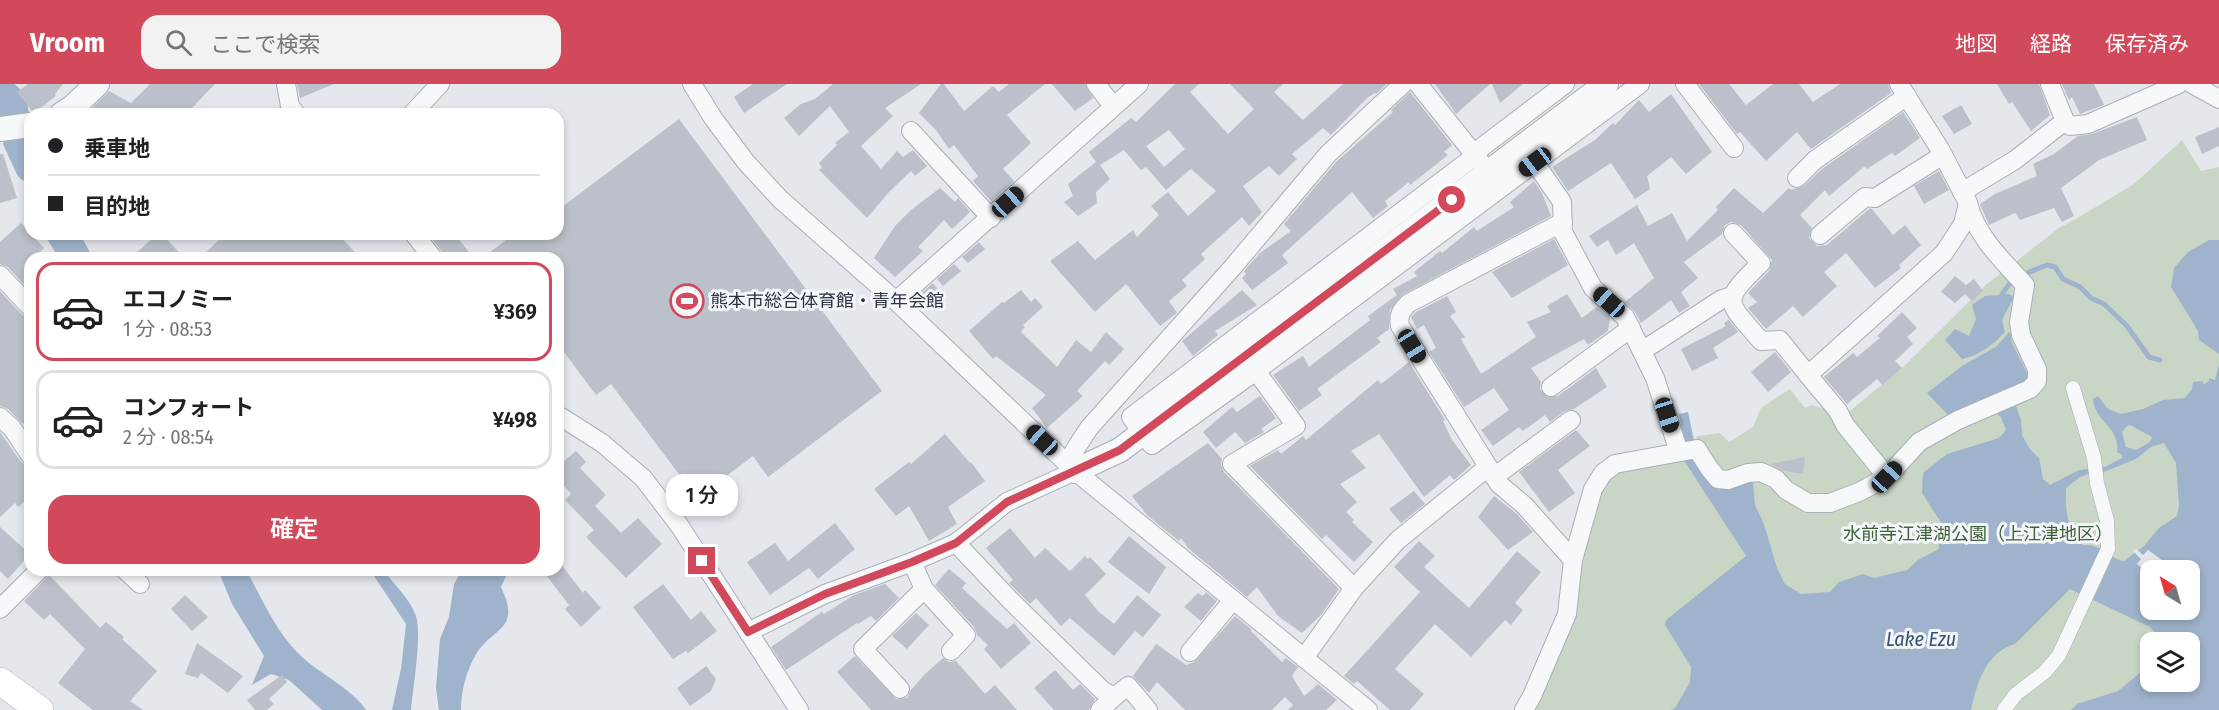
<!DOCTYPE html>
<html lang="ja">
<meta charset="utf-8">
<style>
body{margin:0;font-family:"Fira Sans Condensed","Noto Sans JP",sans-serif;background:#f2f2f2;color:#202124;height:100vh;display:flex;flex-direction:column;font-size:22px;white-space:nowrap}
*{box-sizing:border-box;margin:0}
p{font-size:20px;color:#757577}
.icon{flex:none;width:33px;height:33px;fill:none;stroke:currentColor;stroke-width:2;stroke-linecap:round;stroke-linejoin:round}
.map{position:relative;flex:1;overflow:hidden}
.panel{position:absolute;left:24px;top:168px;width:540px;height:324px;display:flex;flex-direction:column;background:#fff;border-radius:18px;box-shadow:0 3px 9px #0003}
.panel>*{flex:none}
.top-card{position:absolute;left:24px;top:24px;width:540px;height:132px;border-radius:18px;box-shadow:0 3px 9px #0003;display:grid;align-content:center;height:132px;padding:0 24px;background:#fff}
.needle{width:39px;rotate:323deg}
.fabs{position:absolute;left:2140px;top:476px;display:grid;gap:12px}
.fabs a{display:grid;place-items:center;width:60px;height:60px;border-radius:12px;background:#fff;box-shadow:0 3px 9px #0003;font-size:30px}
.end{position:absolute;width:27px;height:27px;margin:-14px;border:8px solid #d1495b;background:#fff;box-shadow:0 0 0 3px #fff}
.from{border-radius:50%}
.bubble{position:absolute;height:42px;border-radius:18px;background:#fff;box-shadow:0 3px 9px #0003;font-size:20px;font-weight:600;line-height:42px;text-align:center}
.car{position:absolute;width:18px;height:36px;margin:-18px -9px;border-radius:8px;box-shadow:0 0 4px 2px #0007;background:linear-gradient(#222 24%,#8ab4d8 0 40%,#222 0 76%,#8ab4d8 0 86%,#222 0)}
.top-card b{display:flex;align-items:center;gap:21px;height:57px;font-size:22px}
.top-card b+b{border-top:2px solid #e0e0e0}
.top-card i{width:15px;height:15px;background:#202124}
ul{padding:10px 0 0;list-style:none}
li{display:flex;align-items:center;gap:18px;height:99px;margin:0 12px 9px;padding:0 12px;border:3px solid #e0e0e0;border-radius:18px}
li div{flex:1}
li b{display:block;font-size:22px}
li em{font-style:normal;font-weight:600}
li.active{border-color:#d1495b}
li>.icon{width:54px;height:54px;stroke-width:1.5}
.button{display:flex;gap:12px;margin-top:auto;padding:12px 24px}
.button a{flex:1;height:69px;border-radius:18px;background:#d1495b;color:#fff;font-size:24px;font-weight:600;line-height:69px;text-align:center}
header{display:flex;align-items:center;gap:36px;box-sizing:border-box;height:84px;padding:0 30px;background:#d1495b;color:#fff}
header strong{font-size:28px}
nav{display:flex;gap:33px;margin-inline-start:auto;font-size:21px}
.search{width:420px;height:54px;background:#f2f2f2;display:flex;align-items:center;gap:15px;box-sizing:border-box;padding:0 21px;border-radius:18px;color:#757577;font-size:22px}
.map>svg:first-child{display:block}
.green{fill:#c9d6c5;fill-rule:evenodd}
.water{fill:#9fb4cc;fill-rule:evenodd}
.pier{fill:#e4e7ec}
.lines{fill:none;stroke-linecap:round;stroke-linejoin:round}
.stream{stroke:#9fb4cc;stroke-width:5}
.river{stroke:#9fb4cc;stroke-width:30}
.building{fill:#bbc0ca;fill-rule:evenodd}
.pedestrian-casing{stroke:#a9aeb7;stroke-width:15}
.minor-casing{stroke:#a9aeb7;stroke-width:20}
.tertiary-casing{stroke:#a9aeb7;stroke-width:26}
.secondary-casing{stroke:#a9aeb7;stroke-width:28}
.pedestrian{stroke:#f7f8fa;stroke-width:14}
.minor{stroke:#f7f8fa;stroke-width:18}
.tertiary{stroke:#f7f8fa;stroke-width:24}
.secondary{stroke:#fff;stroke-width:27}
.route{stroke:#d1495b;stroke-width:8}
.labels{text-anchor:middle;stroke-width:6;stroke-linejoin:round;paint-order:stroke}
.poi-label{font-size:18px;fill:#2b3445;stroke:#f4f6f9;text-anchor:start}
.park-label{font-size:18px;fill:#3f6138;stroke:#f4f6f9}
.water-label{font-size:20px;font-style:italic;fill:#34527a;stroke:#f4f6f9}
</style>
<header>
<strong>Vroom</strong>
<div class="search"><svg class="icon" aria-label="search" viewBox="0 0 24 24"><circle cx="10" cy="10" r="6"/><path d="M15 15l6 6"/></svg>ここで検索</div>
<nav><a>地図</a><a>経路</a><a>保存済み</a></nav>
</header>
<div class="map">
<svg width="2219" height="626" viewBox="0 0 2219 626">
<rect width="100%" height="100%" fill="#e4e7ec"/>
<path class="green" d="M2182,56L2201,87L2219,83V626H1528L1584,449L1608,389L1680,370L1698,352L1720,349L1729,358L1753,343L1761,324L1790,305L1805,324L1812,321L1844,332L1903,283L1987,200L2059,144L2081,132L2134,100ZM2151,486H2190V525H2151ZM2151,558H2190V597H2151Z"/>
<g class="water">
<polygon points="44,150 80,150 93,174 59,174"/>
<polygon points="2209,156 2219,156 2219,270 2199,256 2198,247 2171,203 2174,184 2188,168"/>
<path d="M2009,210L2014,213L2002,236L2005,248C1993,261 1979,271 1962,275L1945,256L1955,245L1969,252L1976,235L1972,221L1985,212Z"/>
<path d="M2010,247L2012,259L2030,295L2011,308L2021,336L2022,351L2029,364L2039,374L2043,395L2050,401L2079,386L2105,383L2122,374V371L2117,368C2121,344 2094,337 2093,315L2098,312L2108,325L2121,330L2143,325L2163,316L2185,314L2192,305L2193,298L2202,297L2204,300L2209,297V294L2215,296L2219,280V626H2071L2077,620L2118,607L2151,580V597H2190V558H2164L2150,543L2070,505L2015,560C1986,568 1977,599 1971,626H1671L1675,624L1690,598L1691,583L1665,541L1666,536L1746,472L1683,375L1684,356L1679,330L1688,328L1698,375L1743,397L1753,399L1755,421L1764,440L1777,484L1785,500L1801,510L1830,508L1839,498L1863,490L1874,494L1907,486L1918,476L1939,465L1938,453L1942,440L1922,409L1923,389L1947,370L1999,354L2006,346L2001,333L1995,328L1950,333L1927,309L1962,282L1997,262ZM2130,341L2152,353L2150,358L2136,366L2126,363L2122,348L2126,343ZM2164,359L2176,379L2179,422L2177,432L2159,444L2144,462L2124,477C2109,475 2103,460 2083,461C2067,442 2065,429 2066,404L2080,393L2088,390L2101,389L2136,375L2151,363ZM2151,486H2190V525H2151Z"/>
<path d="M218,486H246C262,514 275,546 298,569C316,588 353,605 366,626H322L289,596L271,590L252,601L264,572L232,520Z"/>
<path d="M370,486H383C394,500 410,515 416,532C422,552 413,604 411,626H392L401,585L406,540Z"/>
<path d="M462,486H506L507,490L501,503C522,548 492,542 475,572C466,588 461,608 461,626H439L436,604L440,555L449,533L454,500Z"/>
</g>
<polygon class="pier" points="2136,465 2143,471 2148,466 2166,479 2171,486 2151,486 2151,491 2137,480 2141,475 2133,467"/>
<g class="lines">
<g class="stream">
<polyline points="2027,189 2047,181 2055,183 2063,195 2080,203 2091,214 2104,220 2127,242 2149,273 2160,276"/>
<polyline points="2002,210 2010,199"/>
</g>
<polyline class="river" points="0,7 12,18 18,57 30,83"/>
</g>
<g class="building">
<polygon points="28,0 63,0 55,10 56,12 35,28 32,27 17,8"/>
<polygon points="150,0 215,0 186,30 95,30 90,26 109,7 131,19"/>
<polygon points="297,0 334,0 300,14"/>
<polygon points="753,0 787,0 744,29 734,13"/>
<polygon points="833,0 921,0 885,24 893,32 861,62 881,85 897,67 903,73 913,66 927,82 915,92 911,87 889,108 867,134 819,86 822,84 819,79 837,61 835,59 849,48 830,22 799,52 784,34 801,20 815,15"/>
<polygon points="941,0 944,0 964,27 993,2 999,8 1009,0 1045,0 1007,31 1031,59 1003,85 1014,97 991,117 973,97 978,92 954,61 949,65 936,46 919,29"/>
<polygon points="1052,0 1085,0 1093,14 1075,27"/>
<path d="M1175,0H1199L1190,8L1228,50L1254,25L1230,0H1283L1274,8L1303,36L1343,0H1387L1376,10L1375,9L1367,14L1331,51L1323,44L1292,70L1297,75L1279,92L1269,82L1243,102L1262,128L1249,142L1242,133L1201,170L1205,175L1182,196L1187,202L1169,217L1177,229L1160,242L1126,200L1095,228L1050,177L1078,157L1095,176L1133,146L1137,153L1159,131L1151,122L1168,108L1188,132L1216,107L1191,85L1166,106L1146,83L1141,86L1124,66L1100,81L1110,95L1096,108L1097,119L1078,132L1064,118L1073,112L1068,100L1096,78L1089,68L1131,34L1136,38ZM1169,46L1185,65L1164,83L1146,62Z"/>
<polygon points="1435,0 1490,0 1456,30"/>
<polygon points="1492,0 1523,0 1500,19"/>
<polygon points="1699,0 1729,0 1746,21 1773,0 1799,0 1813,18 1840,0 1888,0 1891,9 1811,65 1797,48 1766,77 1740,48 1737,50"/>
<polygon points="1997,0 2039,0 2050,31 2031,47 2012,18 2009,20"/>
<polygon points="2062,0 2094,0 2104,21 2080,30 2072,13 2069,16"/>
<polygon points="1410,8 1452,61 1444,68 1448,71 1410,101 1409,98 1385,117 1388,122 1373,134 1352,108 1282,171 1288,179 1252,206 1242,194 1246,190 1244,187 1260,169 1291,147 1284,140 1336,78 1393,28 1391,26"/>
<polygon points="1671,10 1712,68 1686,90 1671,73 1647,92 1650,105 1635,115 1611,79 1568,107 1552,83 1595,56 1613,39 1615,41 1639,16 1649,28"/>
<polygon points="1961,21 1972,40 1954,50 1942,32"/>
<polygon points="1903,28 1920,54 1895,72 1892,69 1867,85 1865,82 1829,112 1825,106 1800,131 1812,144 1809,154 1817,162 1827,161 1869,125 1872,125 1893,151 1905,141 1921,161 1899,181 1901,184 1875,204 1846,169 1824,188 1837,202 1803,233 1793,222 1766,245 1748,224 1757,218 1748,209 1769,187 1772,176 1741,141 1731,138 1725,141 1722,150 1684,178 1698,194 1681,208 1690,222 1679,229 1671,216 1641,239 1635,228 1625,218 1654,194 1634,159 1616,171 1608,156 1597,163 1589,152 1637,121 1648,142 1672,129 1687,157 1718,126 1716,123 1734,104 1763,129 1789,104 1791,106 1804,102 1822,85"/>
<polygon points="2137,33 2147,56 2099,76 2061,104 2074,132 2062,138 2054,124 2020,136 2015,129 1989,141 1980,120 1995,110 2037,92 2033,80 2054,70 2078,52 2092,50"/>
<polygon points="679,35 882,307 768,393 753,372 697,414 611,300 596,311 558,260 558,174 482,174 514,150 558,150 558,126"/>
<polygon points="2219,43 2219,62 2202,70 2195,53"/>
<polygon points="0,70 3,70 17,114 0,119"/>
<polygon points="1939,87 1949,106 1924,120 1914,102"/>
<polygon points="1534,97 1542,109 1551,132 1402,211 1390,226 1389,245 1377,254 1381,258 1317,305 1322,311 1299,327 1273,291 1303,272 1309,283 1370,236 1368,232 1397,211 1393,205 1417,192 1414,188 1440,167 1442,169 1474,143 1477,147 1514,123 1510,118"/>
<polygon points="940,104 955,118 958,114 970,128 952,145 944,136 918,163 923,167 895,193 874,174 895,142 911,126"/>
<polygon points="21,139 44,164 34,174 30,174 30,203 28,205 8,183 0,180 0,158"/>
<polygon points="157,150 162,150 184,174 131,174"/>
<polygon points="225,150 338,150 360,174 200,174"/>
<polygon points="428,150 455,150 468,167 458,174 447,174"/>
<polygon points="1554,155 1568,181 1512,214 1492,188"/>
<polygon points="979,158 985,165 968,179 962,173"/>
<polygon points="954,180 961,187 943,202 937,195"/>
<polygon points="1955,192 1966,201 1974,195 1983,207 1972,217 1965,210 1955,219 1941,208"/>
<polygon points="933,199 940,208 924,221 917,213"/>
<polygon points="1021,206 1031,218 1035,214 1043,223 1023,241 1025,243 1021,248 1057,283 1076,256 1091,268 1106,248 1124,265 1109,281 1105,277 1077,307 1083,312 1047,344 1032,324 1046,311 996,272 993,275 969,247 1002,218 1004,219"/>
<polygon points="1242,206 1257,221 1215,247 1218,251 1193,272 1182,257"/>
<polygon points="0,207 22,231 30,234 30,333 23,340 8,325 0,322"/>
<polygon points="1567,210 1582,234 1597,223 1610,234 1608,247 1588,261 1584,255 1531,284 1541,298 1540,305 1547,313 1558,312 1596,284 1607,303 1574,325 1565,327 1550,338 1545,331 1523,347 1519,343 1493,362 1481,346 1509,326 1494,304 1464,323 1429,268 1436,264 1424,241 1417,245 1411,233 1416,228 1447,212 1456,228 1450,232 1465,253 1461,255 1481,290 1536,253 1527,238 1551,228 1547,222"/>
<polygon points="1902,228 1917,244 1907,253 1913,260 1895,277 1902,284 1882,301 1877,295 1847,320 1824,293 1853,269 1857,273 1880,254 1877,252"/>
<polygon points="1729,236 1738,248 1713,264 1718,274 1692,287 1681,265 1726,242 1724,239"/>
<polygon points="1775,268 1791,288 1768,308 1751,288"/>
<polygon points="1409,278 1445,336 1443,337 1452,356 1471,381 1454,396 1450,391 1424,413 1379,350 1351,367 1366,384 1340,400 1357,418 1346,428 1354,436 1352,438 1373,458 1354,478 1326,451 1322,455 1250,382 1278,366 1281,370 1303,352 1306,356 1378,296 1381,300"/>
<polygon points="1260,312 1276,334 1261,345 1264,348 1245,359 1235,348 1216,364 1203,348 1232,323 1237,328"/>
<polygon points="1576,346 1590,362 1558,386 1575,409 1549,428 1519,388"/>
<polygon points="0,348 21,378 30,382 30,413 18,423 15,419 0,433"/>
<polygon points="945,350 970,379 971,378 985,397 948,423 957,440 929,457 909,422 896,432 874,405 909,378 911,380"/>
<polygon points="1208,359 1222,375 1221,381 1224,388 1339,505 1321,531 1302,549 1278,532 1257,503 1247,513 1188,464 1181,454 1179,457 1147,431 1132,412"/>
<polygon points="576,367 586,378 580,384 606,411 595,422 621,449 638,434 662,460 626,494 586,453 594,446 565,416 571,410 558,395 558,382"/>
<polygon points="1805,373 1803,390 1784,387 1771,380"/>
<polygon points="1414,407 1425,420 1401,439 1389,425"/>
<polygon points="1494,412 1517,430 1533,448 1508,466 1478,433"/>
<polygon points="835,439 855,465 818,495 809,484 770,511 747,478 775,459 788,477"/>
<polygon points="0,443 30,470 8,495 0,487"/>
<polygon points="1010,444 1035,474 1045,464 1070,487 1085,472 1088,475 1090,473 1106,490 1085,511 1098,527 1114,540 1137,511 1161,531 1143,553 1135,547 1114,572 1070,534 1061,542 1036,514 1030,520 1009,499 1013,496 986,464"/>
<polygon points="1129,452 1166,483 1149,510 1108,478"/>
<polygon points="1419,457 1435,472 1424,483 1469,524 1517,467 1541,488 1515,519 1523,526 1511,541 1505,536 1471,573 1435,540 1395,585 1424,610 1410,626 1390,626 1357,597 1354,600 1344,592 1420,508 1394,483"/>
<polygon points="560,479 583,509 585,506 601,524 581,543 565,525 569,521 546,491 552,486 558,486"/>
<polygon points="949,485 966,499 962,504 1007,545 1014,539 1031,559 1001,585 984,565 988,561 977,551 974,543 935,501"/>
<polygon points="49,491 100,544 106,538 124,553 122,555 157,587 130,617 143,626 93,626 58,599 85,565 50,530 44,536 24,517"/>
<polygon points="663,500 691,536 701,527 717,547 688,569 686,567 673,575 633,523"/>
<polygon points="885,500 899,514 876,537 871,532 858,540 857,539 786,586 771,563 822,528 824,530 854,511"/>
<polygon points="1203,506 1217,517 1201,537 1184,523 1198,509 1202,512 1206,509"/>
<polygon points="185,511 208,533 192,547 171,525"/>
<polygon points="916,529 929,541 907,565 892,552"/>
<polygon points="1235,532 1252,546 1251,547 1282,578 1286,574 1298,583 1292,592 1304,612 1318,600 1337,616 1326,626 1288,626 1293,621 1285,613 1272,626 1185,626 1157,598 1149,609 1133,592 1156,560 1186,581 1194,578"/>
<polygon points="197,559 243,592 228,609 201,589 198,594 185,590"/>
<polygon points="855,572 896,615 907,614 911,606 925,590 943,574 949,578 956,577 985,610 995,601 1017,626 871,626 837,588"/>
<polygon points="706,582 716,595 711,607 690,622 677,604"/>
<polygon points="1055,586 1073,606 1080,600 1095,615 1089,626 1054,626 1034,604"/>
<polygon points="282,591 287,598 269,615 274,620 267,626 255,626 247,616"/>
</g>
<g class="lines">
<g class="pedestrian-casing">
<polyline id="pedestrian" points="2004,626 2016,610 2045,588 2059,571 2108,465 2107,437 2097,399 2094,374 2073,304"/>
</g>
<g class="minor-casing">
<g id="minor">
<polyline points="286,0 290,22 296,30"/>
<polyline points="692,0 713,34 745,77 780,115 896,217 1075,387 1368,626"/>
<polyline points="1096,0 1113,22"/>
<polyline points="1418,0 1482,80"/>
<polyline points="1565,0 1482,63 1475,72 1131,333 1152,361 1256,287 1640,0"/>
<polyline points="1685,0 1734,64"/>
<polyline points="2050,0 2065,37 2070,42 2088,40 2179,0"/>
<polyline points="2192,0 2219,15"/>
<polyline points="412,30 440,0"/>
<polyline points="911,47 991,134"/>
<polyline points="1529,70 1562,118 1563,148 1593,204 1625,233 1655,294 1679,368"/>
<polyline points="1797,94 1815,76 1907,12"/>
<polyline points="1962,108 2015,76 2065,37"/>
<path d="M1563,138L1409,219C1401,226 1398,231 1400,242L1499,400L1525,422L1573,476"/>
<path d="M1733,149L1761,179C1720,219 1726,216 1761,257L1780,256L1808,291"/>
<polyline points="414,150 433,174"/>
<polyline points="1820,151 1865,113 1875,114 1943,71"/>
<polyline points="0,191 30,223"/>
<polyline points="896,217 1139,0"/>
<polyline points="1642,267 1722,215 1732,212"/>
<polyline points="1256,287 1296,342 1232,380 1354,504"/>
<polyline points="1551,303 1631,244"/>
<polyline points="558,331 602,359 643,394 679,441 799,626"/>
<polyline points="0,333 12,344 30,371"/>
<polyline points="1075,387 1074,367 1089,344 1232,184 1328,70 1403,0"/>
<polyline points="1494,393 1571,336"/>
<polyline points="1887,393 1845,341 1838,327 1808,291 1944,169 1963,140 1968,119 1941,67 1899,0"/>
<polyline points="956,459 1010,516 1103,607 1114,613 1128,602 1148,626"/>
<polyline points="912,478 924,505 966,551 951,567"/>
<polyline points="125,486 140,500"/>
<polyline points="0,525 39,486"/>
<polyline points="748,548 825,510 912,478 956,459 1007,418 1075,387"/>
<polyline points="1190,568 1233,516"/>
<polyline points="1304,574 1354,504 1398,456 1488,383"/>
<polyline points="900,605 863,565 924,505"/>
<polyline points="1100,626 1114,613"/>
<path d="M1524,626L1532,612L1567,530L1573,476L1593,405L1603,389L1615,380L1697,365L1709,384L1718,395L1728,396L1748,389L1761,388L1776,395L1786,406L1808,419H1830L1859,408L1887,393L1919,358L1958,336L2030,305L2037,297V285L2021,251L2019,238L2025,201C2003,177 1976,152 1968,119"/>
</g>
</g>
<g class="tertiary-casing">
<g id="tertiary">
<polyline points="62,30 73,23 97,0"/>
<polyline points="0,45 30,41"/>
<polyline points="1075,387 1120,366 1606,0"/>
</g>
</g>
<g class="secondary-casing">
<polyline id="secondary" points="0,597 40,626"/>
</g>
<use href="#pedestrian" class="pedestrian"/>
<use href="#minor" class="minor"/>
<use href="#tertiary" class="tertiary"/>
<use href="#secondary" class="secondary"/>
</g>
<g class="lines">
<polyline class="route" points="702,477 748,548 825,510 912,478 956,459 1007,418 1120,366 1452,116"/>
</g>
<defs>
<g id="stadium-ring" transform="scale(1.725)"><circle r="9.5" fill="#f4f6f9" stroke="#d1495b" stroke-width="1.5"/><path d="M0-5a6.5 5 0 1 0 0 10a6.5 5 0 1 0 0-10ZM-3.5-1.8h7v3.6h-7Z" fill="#d1495b"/></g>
</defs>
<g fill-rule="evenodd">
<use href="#stadium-ring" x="687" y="217"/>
</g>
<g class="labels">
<g class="poi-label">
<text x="710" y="223">熊本市総合体育館・青年会館</text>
</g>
<g class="park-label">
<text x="1978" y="456">水前寺江津湖公園（上江津地区）</text>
</g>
<g class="water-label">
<text x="1921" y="562">Lake Ezu</text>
</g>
</g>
</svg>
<div class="fabs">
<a><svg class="needle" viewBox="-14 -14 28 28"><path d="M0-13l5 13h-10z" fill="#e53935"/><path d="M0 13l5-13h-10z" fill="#757577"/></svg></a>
<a><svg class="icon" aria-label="layers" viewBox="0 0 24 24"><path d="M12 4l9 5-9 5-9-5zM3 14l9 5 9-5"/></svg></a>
</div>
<i class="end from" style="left:1452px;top:116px"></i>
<i class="end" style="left:702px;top:477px"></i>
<div class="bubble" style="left:666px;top:390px;width:72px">1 分</div>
<i class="car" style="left:1535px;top:78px;rotate:233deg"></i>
<i class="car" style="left:1008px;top:118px;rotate:48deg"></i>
<i class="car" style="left:1609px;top:218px;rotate:312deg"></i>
<i class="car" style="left:1412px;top:262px;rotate:148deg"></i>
<i class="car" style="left:1667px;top:331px;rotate:162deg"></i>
<i class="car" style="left:1042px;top:356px;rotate:313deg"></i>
<i class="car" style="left:1887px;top:393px;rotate:43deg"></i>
<div class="top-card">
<b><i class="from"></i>乗車地</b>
<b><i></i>目的地</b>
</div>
<section class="panel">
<ul>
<li class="active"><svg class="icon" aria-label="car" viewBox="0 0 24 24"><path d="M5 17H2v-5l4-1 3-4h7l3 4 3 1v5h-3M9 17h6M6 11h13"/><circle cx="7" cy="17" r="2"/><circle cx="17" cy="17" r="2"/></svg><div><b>エコノミー</b><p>1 分 · 08:53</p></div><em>¥369</em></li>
<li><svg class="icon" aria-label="car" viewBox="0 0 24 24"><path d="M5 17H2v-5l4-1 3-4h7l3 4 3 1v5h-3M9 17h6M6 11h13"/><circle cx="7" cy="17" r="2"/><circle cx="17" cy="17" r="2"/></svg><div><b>コンフォート</b><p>2 分 · 08:54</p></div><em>¥498</em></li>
</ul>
<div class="button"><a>確定</a></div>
</section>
</div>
